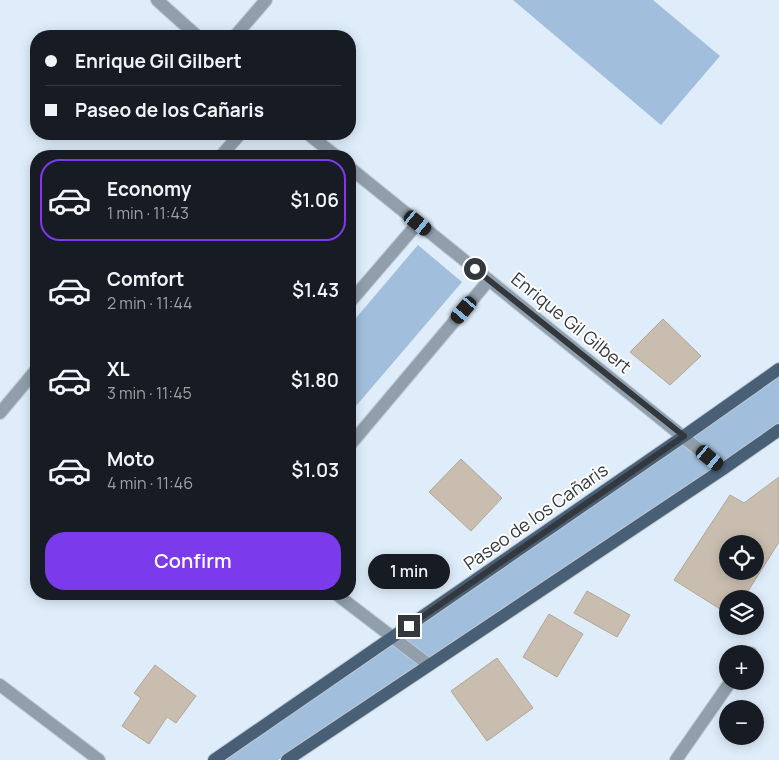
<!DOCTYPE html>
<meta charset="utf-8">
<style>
body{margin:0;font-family:Manrope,sans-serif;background:#20242c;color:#f1f3f6;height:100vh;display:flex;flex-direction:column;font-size:19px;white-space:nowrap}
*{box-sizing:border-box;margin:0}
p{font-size:16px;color:#9ea1a6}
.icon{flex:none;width:28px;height:28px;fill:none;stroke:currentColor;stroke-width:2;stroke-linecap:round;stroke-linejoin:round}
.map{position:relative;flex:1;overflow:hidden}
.details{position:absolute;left:30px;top:150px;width:326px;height:450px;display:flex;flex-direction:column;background:#171b24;border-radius:20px;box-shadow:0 2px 12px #0003}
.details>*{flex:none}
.hud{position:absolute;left:30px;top:30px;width:326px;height:110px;border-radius:20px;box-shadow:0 2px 12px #0003;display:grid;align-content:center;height:110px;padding:0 15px;background:#171b24}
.fabs{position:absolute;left:719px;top:535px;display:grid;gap:10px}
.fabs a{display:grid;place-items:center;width:45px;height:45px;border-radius:50%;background:#171b24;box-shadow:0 2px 12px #0003;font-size:25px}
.end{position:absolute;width:22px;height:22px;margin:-11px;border:6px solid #33383e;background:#fff;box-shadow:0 0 0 2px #fff}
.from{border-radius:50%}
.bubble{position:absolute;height:35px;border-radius:18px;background:#171b24;box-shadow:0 2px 12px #0003;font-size:16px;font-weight:600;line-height:35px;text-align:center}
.car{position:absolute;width:15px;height:30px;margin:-15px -8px;border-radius:6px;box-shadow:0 0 4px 1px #0007;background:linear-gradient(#222 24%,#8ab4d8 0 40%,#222 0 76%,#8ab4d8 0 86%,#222 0)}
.hud b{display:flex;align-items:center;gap:18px;height:48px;font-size:19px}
.hud b+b{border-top:1px solid #363941}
.hud i{width:12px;height:12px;background:#f1f3f6}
ul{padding:9px 0 0;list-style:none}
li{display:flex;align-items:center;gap:15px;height:82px;margin:0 10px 8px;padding:0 5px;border:2px solid transparent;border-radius:20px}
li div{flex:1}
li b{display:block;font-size:19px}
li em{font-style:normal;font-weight:600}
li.current{border-color:#7c3aed}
li>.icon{width:45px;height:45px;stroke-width:1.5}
.button{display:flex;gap:10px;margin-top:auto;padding:10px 15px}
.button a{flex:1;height:58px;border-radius:20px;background:#7c3aed;color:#fff;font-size:20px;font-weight:600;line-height:58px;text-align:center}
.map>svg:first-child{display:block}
.green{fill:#a1bfdc}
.building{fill:#c9bdaf;stroke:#b1a697;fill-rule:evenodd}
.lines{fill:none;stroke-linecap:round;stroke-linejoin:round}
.minor-casing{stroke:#bdc9d5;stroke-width:14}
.major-casing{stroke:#bdc9d5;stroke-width:14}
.minor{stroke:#919fac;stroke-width:12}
.major{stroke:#485f76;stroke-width:12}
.route{stroke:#33383e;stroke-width:6}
.labels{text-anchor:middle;stroke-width:4;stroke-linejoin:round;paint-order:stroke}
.street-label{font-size:18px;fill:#33383e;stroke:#fff}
</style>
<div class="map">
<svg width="779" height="760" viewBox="0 0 779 760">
<rect width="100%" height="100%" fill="#dfedfb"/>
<g class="green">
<polygon points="513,0 653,0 720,56 661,125"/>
<polygon points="418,245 462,282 350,413 350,325"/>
<polygon points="779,375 779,423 723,463 693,436"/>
<polygon points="682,443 715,470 430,658 400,636"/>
<polygon points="392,643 422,664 278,760 219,760"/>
</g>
<g class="building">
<polygon points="663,319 701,356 670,385 630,352"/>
<polygon points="461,459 502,498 471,531 429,492"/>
<path d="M779,477V542L743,599H728V614L674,580L730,495L744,503ZM728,544H755V571H728Z"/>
<polygon points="587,591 630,615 617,637 574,613"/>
<polygon points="549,614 583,634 557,677 523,657"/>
<polygon points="497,658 533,708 487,741 451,691"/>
<polygon points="155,665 196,696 176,723 167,717 149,744 122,726 141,698 134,693"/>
</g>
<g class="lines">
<g class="minor-casing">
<g id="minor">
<polyline points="157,0 197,36"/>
<polyline points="235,36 266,0"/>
<polyline points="308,134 336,156"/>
<polyline points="221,156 240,134"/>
<polyline points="350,168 723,469"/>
<polyline points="350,302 418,223"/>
<polyline points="0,413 36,370"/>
<polyline points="350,445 489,280"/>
<polyline points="336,594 429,665"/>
<polyline points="750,654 751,653"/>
<polyline points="0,685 99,760"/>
<polyline points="676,760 731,681"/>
</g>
</g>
<g class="major-casing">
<g id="major">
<polyline points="214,760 684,436 779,369"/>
<polyline points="287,760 723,469 779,430"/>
</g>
</g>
<use href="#minor" class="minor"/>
<use href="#major" class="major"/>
</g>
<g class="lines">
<polyline class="route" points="409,626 684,436 475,269"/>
</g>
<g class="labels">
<g class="street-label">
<text transform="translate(571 323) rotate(39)" y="6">Enrique Gil Gilbert</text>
<text transform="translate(536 517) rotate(-35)" y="6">Paseo de los Cañaris</text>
</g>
</g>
</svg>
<div class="fabs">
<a><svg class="icon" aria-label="locate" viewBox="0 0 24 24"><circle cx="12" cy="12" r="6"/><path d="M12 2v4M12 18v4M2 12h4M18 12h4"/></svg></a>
<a><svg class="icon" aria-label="layers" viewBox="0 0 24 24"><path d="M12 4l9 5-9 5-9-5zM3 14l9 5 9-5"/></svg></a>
<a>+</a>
<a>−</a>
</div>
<i class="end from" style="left:475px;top:269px"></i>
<i class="end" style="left:409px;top:626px"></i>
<div class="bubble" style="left:368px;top:554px;width:82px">1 min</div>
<i class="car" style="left:418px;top:223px;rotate:129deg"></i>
<i class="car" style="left:464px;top:310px;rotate:220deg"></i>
<i class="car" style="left:710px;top:458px;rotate:130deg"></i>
<div class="hud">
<b><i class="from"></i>Enrique Gil Gilbert</b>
<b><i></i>Paseo de los Cañaris</b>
</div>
<section class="details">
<ul>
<li class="current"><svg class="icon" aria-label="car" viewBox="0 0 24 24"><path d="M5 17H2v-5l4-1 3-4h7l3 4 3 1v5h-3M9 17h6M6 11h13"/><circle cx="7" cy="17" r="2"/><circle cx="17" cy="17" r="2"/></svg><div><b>Economy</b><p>1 min · 11:43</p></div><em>$1.06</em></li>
<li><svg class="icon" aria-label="car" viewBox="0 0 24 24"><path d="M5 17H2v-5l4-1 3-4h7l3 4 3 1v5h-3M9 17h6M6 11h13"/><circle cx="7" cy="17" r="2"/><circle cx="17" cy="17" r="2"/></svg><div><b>Comfort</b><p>2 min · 11:44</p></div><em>$1.43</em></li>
<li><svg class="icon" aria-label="car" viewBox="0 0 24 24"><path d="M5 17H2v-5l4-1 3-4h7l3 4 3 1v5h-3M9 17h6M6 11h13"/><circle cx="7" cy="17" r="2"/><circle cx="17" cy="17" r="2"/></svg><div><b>XL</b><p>3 min · 11:45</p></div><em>$1.80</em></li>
<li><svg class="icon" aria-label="car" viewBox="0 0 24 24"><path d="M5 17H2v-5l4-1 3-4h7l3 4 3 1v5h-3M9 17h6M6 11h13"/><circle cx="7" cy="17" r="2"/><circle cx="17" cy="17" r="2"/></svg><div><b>Moto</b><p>4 min · 11:46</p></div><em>$1.03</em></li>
</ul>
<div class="button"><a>Confirm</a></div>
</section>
</div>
